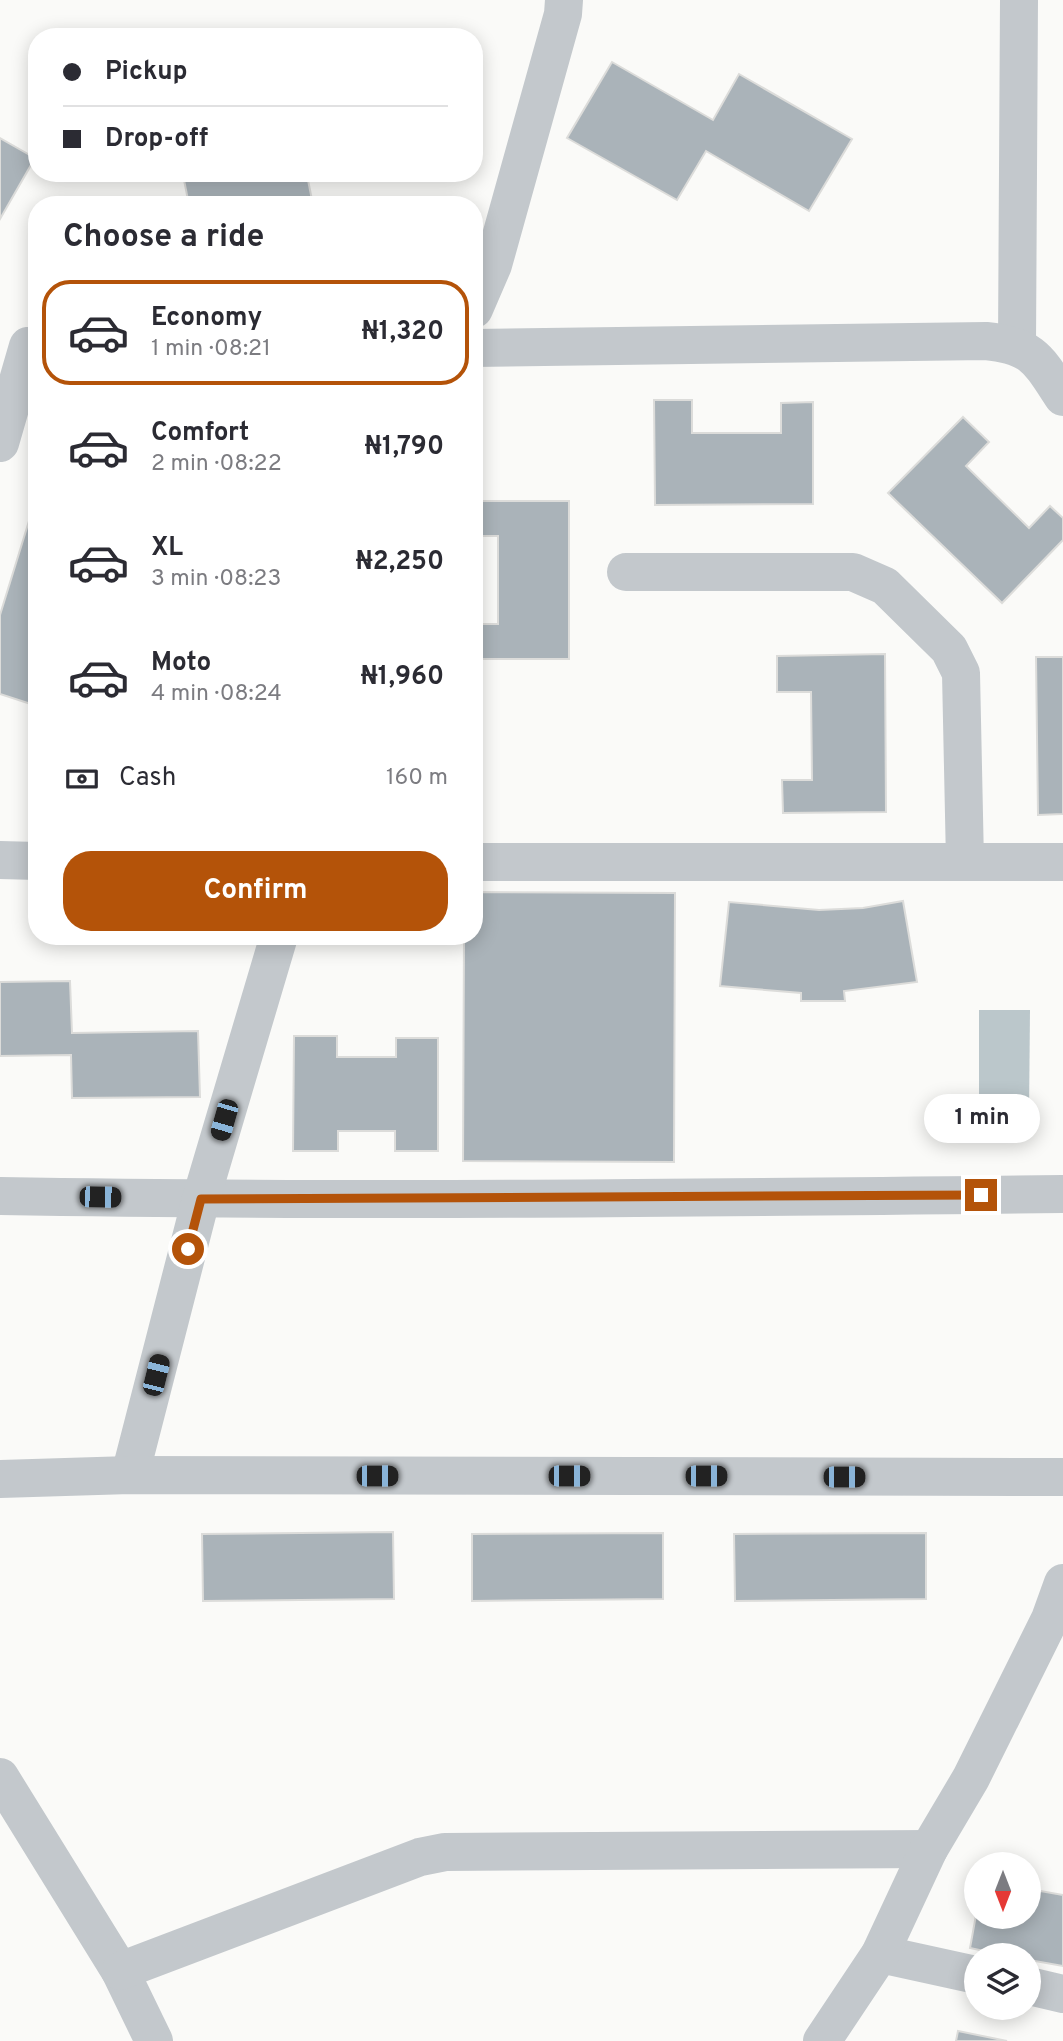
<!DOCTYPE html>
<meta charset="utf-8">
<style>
body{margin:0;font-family:Overpass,sans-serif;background:#f7f7f7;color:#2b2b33;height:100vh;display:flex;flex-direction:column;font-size:26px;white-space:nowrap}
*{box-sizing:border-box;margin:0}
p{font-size:23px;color:#7c7c81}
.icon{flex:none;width:38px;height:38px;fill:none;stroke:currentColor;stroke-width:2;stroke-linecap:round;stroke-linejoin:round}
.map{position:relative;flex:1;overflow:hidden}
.drawer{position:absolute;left:28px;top:196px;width:455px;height:749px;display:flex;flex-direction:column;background:#fff;border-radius:28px;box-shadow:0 4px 18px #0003}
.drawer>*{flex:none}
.hud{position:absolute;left:28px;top:28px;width:455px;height:154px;border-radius:28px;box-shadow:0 4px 18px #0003;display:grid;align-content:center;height:154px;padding:0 35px;background:#fff}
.needle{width:46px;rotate:180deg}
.buttons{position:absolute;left:964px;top:1852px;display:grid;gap:14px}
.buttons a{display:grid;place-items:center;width:77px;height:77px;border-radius:50%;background:#fff;box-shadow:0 4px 18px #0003;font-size:35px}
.end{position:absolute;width:32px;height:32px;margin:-16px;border:9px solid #b45309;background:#fff;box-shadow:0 0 0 4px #fff}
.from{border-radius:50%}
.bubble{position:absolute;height:49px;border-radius:24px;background:#fff;box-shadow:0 4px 18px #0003;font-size:23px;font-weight:700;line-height:49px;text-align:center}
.car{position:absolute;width:21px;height:42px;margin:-21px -10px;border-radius:9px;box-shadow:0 0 5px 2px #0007;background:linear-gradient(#222 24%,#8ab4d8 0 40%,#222 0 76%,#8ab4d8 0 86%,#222 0)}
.hud b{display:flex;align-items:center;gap:24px;height:66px;font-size:26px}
.hud b+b{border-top:2px solid #e1e1e2}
.hud i{width:18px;height:18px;background:#2b2b33}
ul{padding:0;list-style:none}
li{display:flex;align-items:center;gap:21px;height:105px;margin:0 14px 10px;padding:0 21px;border:4px solid transparent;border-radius:28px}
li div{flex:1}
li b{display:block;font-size:26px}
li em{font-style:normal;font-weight:700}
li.current{border-color:#b45309}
li>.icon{width:63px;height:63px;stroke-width:1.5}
h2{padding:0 35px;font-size:32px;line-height:84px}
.pay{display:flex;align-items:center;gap:18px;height:77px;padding:0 35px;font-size:26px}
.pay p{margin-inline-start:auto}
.primary-button{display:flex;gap:14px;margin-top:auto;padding:14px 35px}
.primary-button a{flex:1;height:80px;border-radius:28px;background:#b45309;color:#fff;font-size:28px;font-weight:700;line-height:80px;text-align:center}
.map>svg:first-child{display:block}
.water{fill:#bbc7cb}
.building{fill:#aab3b9;stroke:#dcdcda;stroke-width:2}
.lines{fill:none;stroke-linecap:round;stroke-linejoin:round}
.minor{stroke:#c3c8cc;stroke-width:38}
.route{stroke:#b45309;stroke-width:9}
</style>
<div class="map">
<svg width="1063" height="2041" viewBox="0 0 1063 2041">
<rect width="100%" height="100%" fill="#fafaf8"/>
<polygon class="water" points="979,1010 1030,1010 1029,1115 979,1114"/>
<g class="building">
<polygon points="612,62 713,120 739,74 852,139 809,211 706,151 677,200 567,138"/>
<polygon points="0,138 35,158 0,219"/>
<polygon points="220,173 315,173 307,175 313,205 189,205 184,180"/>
<polygon points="654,400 692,400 692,433 781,433 781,403 813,402 813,504 655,505"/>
<polygon points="963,417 989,442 966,466 1029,528 1050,506 1063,518 1063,540 1002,603 888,493"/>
<polygon points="474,501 569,501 569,659 474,659 474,624 498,624 498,536 474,536"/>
<polygon points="33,508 37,509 37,706 0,694 0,615"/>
<polygon points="885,654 886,812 783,813 782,780 812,780 811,692 777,692 777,656"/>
<polygon points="1036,657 1063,657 1063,814 1038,815"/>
<polygon points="474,892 675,893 674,1162 463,1161 464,936 474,936"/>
<polygon points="903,901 917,982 844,991 845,1001 801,1001 801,993 720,986 729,902 819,910 863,908"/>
<polygon points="70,981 72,1033 198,1031 200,1097 72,1098 71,1055 0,1056 0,982"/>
<polygon points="294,1036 337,1036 337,1057 396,1057 396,1038 438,1038 438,1151 395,1151 395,1131 338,1131 338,1151 293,1151"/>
<polygon points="393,1532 394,1599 203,1601 202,1534"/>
<polygon points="663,1533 663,1599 472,1601 472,1534"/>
<polygon points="926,1533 926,1599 735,1601 734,1534"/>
<polygon points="1029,1889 1063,1895 1063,1966 1029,1960 1029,1955 1003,1955 970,1948 976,1915 1029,1916"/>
<polygon points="958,2031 1007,2041 956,2041"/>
</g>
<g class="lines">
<g class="minor">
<polyline points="474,309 493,265 563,14 564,0"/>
<polyline points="1017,344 1019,0"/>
<path d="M474,348L986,341C1033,346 1038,359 1063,397"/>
<polyline points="0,443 28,346"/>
<polyline points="626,572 853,572 885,586 949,649 961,673 965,862"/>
<polyline points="0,860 37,861"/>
<polyline points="474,862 1063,862"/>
<path d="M0,1196C354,1202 709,1198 1063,1194"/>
<polyline points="130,1475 201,1199 279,936"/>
<polyline points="0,1479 130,1475 1063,1477"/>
<polyline points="0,1777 120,1971 154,2041"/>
<polyline points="880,1954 976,1975"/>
<polyline points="120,1971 420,1857 445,1852 929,1849"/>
<polyline points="1029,1986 1063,1994"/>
<polyline points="822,2041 880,1954 929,1849 971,1778 1050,1619 1063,1583"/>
</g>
</g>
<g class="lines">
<polyline class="route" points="188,1249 201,1199 981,1195"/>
</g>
</svg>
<div class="buttons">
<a><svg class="needle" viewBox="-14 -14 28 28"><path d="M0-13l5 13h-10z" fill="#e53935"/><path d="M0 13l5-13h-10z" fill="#7c7c81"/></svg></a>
<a><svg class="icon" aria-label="layers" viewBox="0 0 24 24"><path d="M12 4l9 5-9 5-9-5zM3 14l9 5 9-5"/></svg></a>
</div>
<i class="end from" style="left:188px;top:1249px"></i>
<i class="end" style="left:981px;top:1195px"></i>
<div class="bubble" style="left:924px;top:1094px;width:116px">1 min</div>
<i class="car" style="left:224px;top:1120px;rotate:196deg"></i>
<i class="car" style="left:100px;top:1197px;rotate:91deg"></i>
<i class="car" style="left:156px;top:1375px;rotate:14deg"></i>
<i class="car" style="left:377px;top:1476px;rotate:90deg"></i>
<i class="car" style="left:569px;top:1476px;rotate:90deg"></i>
<i class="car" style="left:706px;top:1476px;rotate:90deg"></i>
<i class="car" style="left:844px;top:1477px;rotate:90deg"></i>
<div class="hud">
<b><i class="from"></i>Pickup</b>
<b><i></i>Drop-off</b>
</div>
<section class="drawer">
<h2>Choose a ride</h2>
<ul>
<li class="current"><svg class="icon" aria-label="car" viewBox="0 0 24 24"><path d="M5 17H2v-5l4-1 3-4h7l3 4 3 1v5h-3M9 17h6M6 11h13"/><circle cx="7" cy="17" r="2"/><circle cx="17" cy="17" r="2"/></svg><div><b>Economy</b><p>1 min · 08:21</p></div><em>₦1,320</em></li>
<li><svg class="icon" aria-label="car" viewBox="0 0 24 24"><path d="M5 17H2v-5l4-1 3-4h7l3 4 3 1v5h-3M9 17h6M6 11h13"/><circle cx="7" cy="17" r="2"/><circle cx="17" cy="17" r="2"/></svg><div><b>Comfort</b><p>2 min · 08:22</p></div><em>₦1,790</em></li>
<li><svg class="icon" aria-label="car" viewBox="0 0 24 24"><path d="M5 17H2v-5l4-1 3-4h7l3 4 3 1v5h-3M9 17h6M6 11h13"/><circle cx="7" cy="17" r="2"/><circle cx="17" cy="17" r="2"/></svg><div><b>XL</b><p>3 min · 08:23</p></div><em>₦2,250</em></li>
<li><svg class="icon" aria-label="car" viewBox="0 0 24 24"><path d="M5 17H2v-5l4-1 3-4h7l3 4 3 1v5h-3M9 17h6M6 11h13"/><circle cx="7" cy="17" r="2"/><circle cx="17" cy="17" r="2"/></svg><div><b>Moto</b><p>4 min · 08:24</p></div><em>₦1,960</em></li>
</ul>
<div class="pay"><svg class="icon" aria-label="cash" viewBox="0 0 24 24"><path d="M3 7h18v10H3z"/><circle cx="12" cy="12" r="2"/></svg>Cash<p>160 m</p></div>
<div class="primary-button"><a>Confirm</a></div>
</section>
</div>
